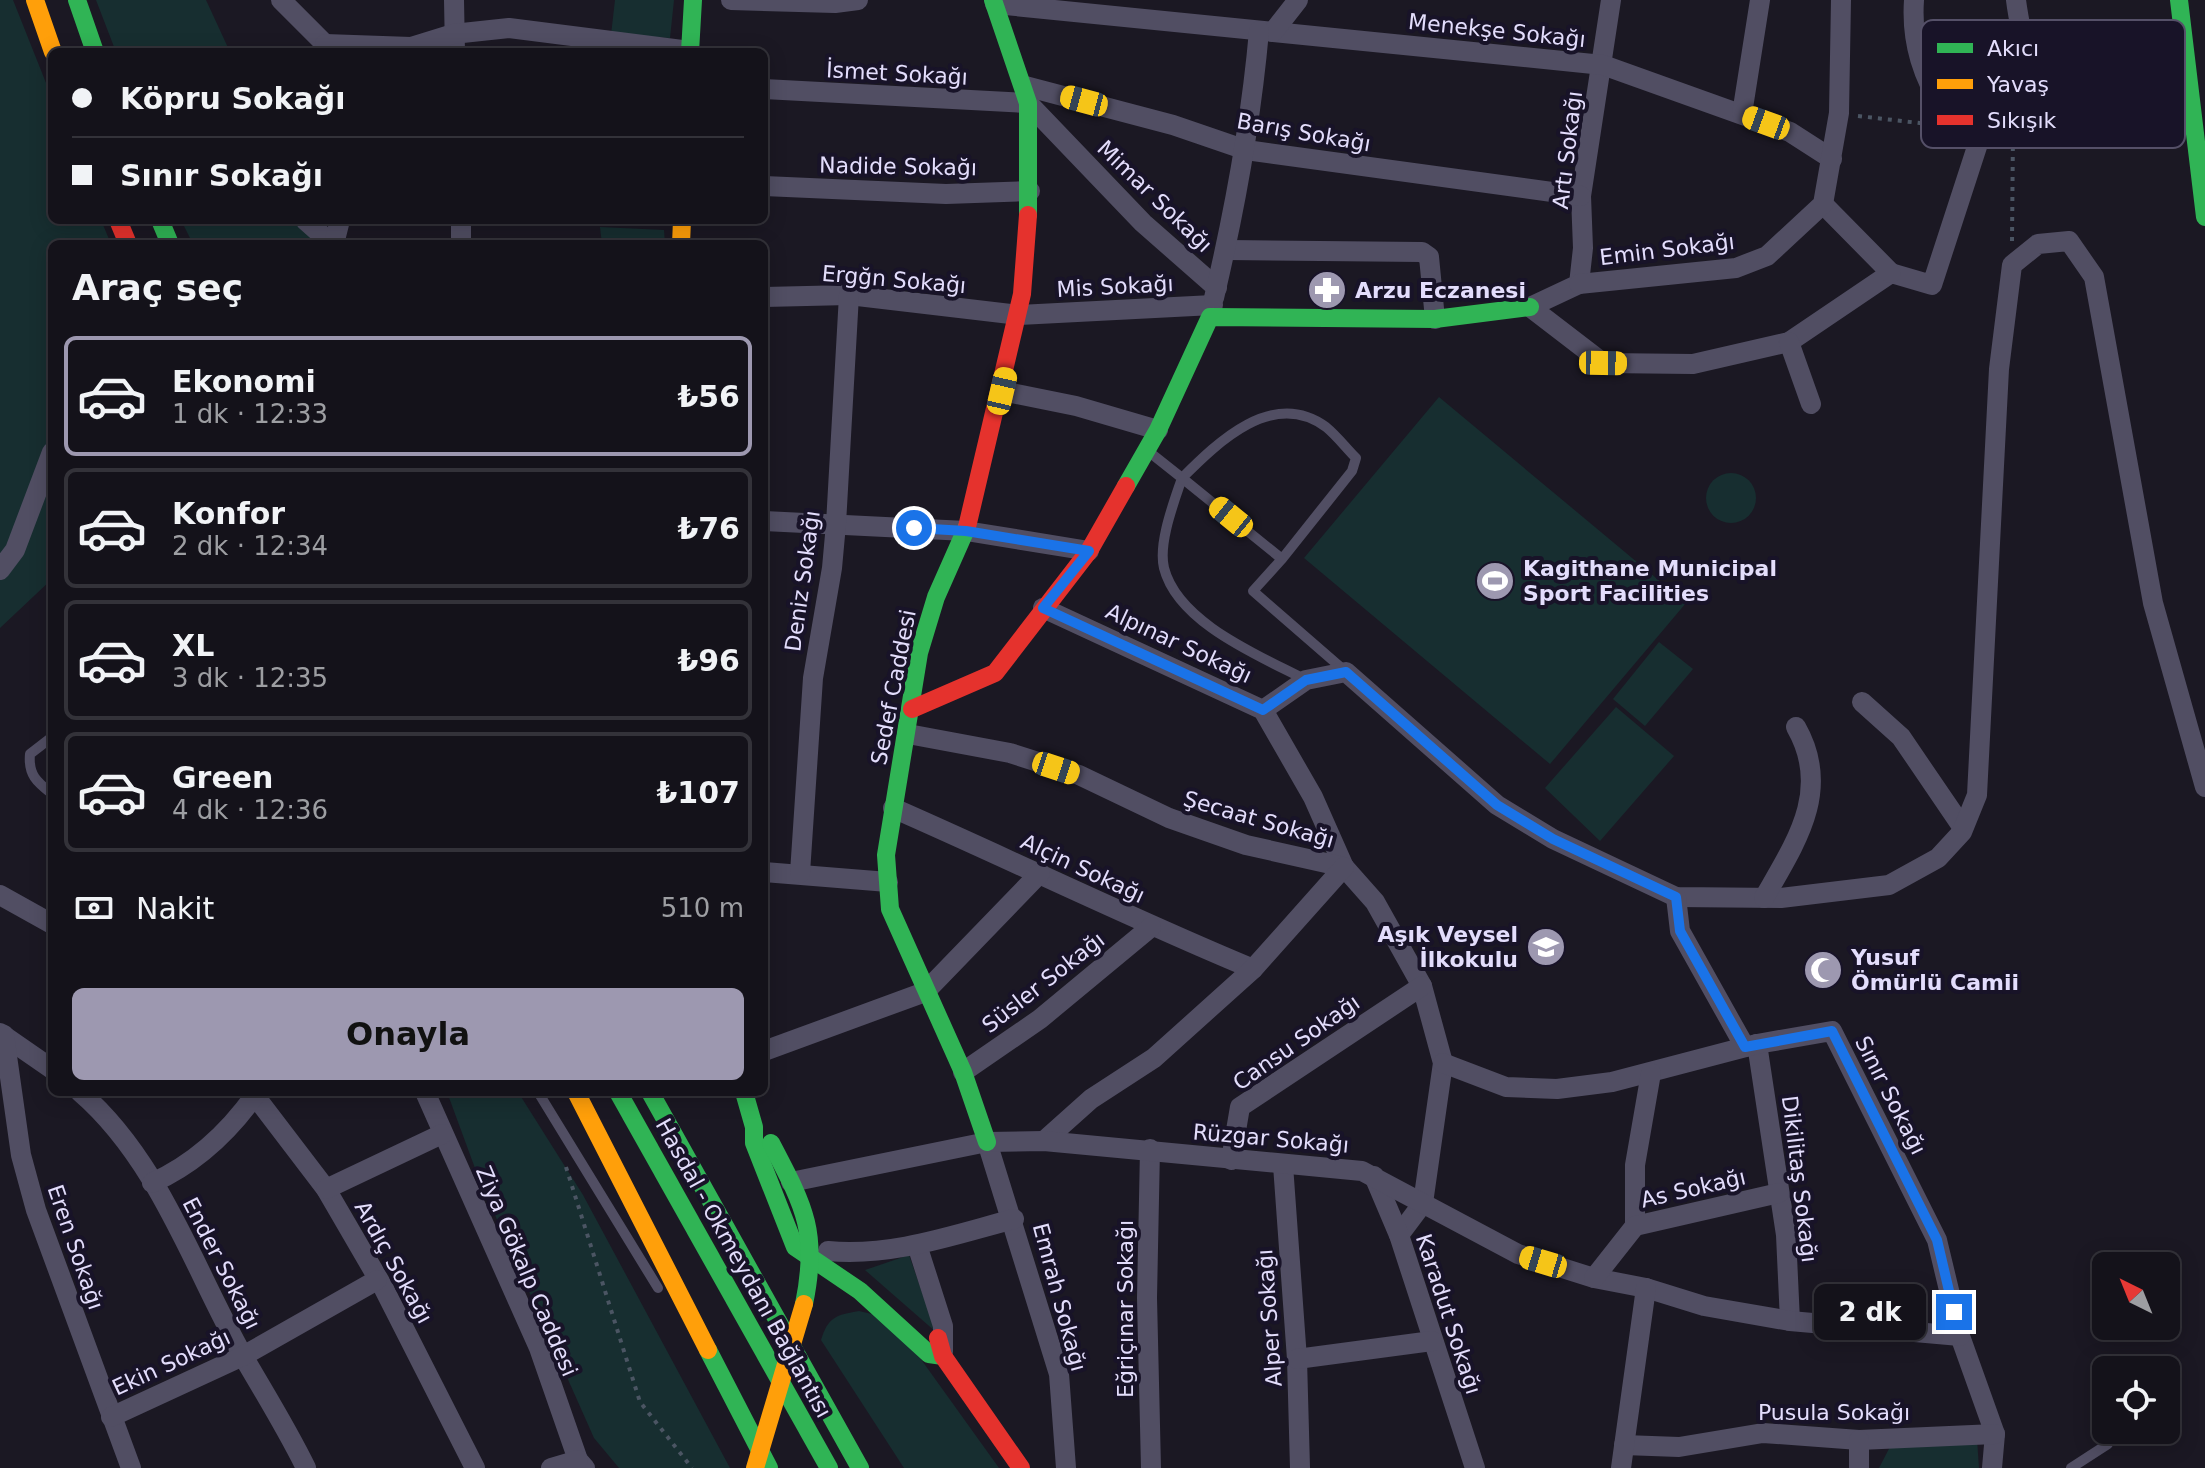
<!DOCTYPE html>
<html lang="tr">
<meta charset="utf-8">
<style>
body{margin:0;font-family:"DejaVu Sans",sans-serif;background:#1d1b23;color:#f1f3f6;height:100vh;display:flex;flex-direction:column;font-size:30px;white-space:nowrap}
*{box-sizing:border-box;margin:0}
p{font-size:26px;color:#9d9ea2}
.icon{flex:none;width:44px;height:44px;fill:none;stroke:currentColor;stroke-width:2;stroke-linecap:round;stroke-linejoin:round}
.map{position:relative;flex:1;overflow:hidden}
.sheet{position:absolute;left:48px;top:240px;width:720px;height:856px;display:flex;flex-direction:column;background:#14121a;border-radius:12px;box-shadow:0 4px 20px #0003,0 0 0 2px #333239}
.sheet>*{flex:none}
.guide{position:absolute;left:48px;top:48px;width:720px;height:176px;border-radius:12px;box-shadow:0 4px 20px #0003,0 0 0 2px #333239;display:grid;align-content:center;height:176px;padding:0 24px;background:#14121a}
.needle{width:52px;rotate:317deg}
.fabs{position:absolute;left:2092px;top:1252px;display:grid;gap:16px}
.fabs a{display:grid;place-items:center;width:88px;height:88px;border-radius:12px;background:#14121a;box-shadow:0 4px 20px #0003,0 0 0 2px #333239;font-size:40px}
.end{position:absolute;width:36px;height:36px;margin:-18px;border:10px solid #1a73e8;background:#fff;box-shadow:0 0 0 4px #fff}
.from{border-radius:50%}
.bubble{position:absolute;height:56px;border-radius:12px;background:#14121a;box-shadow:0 4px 20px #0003,0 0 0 2px #333239;font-size:26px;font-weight:700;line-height:56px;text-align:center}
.car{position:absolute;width:24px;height:48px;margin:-24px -12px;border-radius:10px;box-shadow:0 0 6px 2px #0007;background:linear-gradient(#f5c518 24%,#345 0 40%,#f5c518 0 76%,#345 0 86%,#f5c518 0)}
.guide b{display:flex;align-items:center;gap:28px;height:76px;font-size:30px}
.guide b+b{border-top:2px solid #333239}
.guide i{width:20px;height:20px;background:#f1f3f6}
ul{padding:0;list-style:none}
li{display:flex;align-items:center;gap:24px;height:120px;margin:0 16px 12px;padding:0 8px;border:4px solid #333239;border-radius:12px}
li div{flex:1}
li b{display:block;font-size:30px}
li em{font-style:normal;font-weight:700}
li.active{border-color:#9d98b0}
li>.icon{width:72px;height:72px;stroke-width:1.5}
h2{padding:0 24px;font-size:36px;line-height:96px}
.pay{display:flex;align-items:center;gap:20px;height:88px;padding:0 24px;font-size:30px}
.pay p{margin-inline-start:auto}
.cta{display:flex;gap:16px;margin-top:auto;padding:16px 24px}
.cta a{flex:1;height:92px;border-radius:12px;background:#9d98b0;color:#111;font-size:32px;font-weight:700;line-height:92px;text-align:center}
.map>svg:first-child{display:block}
.green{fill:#172e30}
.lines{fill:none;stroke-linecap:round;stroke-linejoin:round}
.path{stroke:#4b5563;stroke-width:4;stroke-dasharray:4 6;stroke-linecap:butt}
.lane{stroke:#514e63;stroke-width:10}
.street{stroke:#514e63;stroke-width:20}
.fast{stroke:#30b455;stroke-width:18}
.slow{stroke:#ff9f0a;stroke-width:18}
.jam{stroke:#e5322d;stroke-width:18}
.slow-bridge{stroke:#ff9f0a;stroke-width:18}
.route{stroke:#1a73e8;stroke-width:10}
.labels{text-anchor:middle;stroke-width:8;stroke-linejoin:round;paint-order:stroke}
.street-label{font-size:22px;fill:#e3ddfc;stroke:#181328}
.poi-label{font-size:22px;font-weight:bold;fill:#e3ddfc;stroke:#181328;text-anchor:start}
.key{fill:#181328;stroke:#555068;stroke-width:2}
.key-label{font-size:22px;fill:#e3ddfc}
</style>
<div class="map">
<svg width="2205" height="1468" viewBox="0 0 2205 1468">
<rect width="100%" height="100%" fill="#1b1823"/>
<g class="green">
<polygon points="0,0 13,0 52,98 52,220 101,220 111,244 52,244 52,579 0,628"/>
<polygon points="96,0 206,0 230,52 116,52"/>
<polygon points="615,0 674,0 670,38 611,35"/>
<polygon points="181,220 296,220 321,244 193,244"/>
<polygon points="600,227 664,230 665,244 602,244"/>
<polygon points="1439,397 1686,603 1550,764 1304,558"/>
<circle cx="1731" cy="498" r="25"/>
<polygon points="1659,642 1693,669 1645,726 1613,699"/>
<polygon points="1616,707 1674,756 1600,841 1545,788"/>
<polygon points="447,1092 518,1092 583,1195 730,1468 619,1468 594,1438 479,1179"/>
<polygon points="909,1255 936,1332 865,1270"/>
<path d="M859,1311L880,1316L910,1344L999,1468H904L821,1340C828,1317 836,1315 859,1311Z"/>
<polygon points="1977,1439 1979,1468 1879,1468 1892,1443"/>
</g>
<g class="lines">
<g class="path">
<polyline points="1858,116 1928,124"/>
<polyline points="2012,241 2013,130"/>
<polyline points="566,1167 640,1402 692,1468"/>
</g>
<g class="lane">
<path d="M1148,451L1182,478C1174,502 1158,543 1164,568C1178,623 1260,656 1306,680"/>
<path d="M1282,559L1352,471L1356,458C1346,448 1337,436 1326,427C1273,388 1218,442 1182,478L1282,559L1253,591L1345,671"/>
<path d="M52,737L30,754C28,775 37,782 52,794"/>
<polyline points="538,1092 658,1288"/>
<polyline points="2071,1468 2108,1444"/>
</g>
<g class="street">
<polyline points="281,0 333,52"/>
<polyline points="454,0 455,52"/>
<polyline points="731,0 835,3 858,0"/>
<polyline points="1611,0 1581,196 1583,248 1579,284 1530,307 1603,363 1693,364 1789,342 1891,273 1932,285 1987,116"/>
<path d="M1914,0C1911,43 1923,78 1946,114C1976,115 2002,119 2029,102C2032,71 2020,33 2016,0"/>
<polyline points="995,4 1603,65 1790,132 1832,159"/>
<polyline points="1273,32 1298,0"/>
<polyline points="325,44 411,47 453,34 509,28 690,51"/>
<polyline points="1025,86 1173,125 1246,150 1581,196"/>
<polyline points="764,89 1028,103 1143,223 1217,288"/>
<polyline points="1742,114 1760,0"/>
<polyline points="764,186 946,194 1030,191"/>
<polyline points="1823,204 1891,273"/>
<polyline points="305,220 332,244"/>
<polyline points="334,244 340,220"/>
<polyline points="461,244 461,220"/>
<polyline points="1228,250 1422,252 1429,257 1435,319"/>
<polyline points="1579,284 1736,268 1767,256 1823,204 1839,113 1841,0"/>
<polyline points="764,297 849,295 1019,315 1213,305"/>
<path d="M1214,298C1235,209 1251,122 1259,31"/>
<polyline points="1789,342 1811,404"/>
<polyline points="1002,391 1076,406 1158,430"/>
<polyline points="764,521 966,531 1089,551"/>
<polyline points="0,570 15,550 52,452"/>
<polyline points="1043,608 1263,710 1313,797 1344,867"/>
<polyline points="1862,702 1901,737 1963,828"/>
<polyline points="1263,710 1306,680 1346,672 1497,805 1553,839 1676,897 1781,898 1889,885 1938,858 1962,832 1977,795 1999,369 2012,265 2038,244 2069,241 2094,277 2153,603 2205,787"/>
<polyline points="908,734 1010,753 1079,775 1169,818 1246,845 1344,867 1375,902 1422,986 1443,1063 1423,1203 1399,1235"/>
<path d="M893,808C1014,861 1132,919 1253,969"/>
<polyline points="764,872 888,882"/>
<polyline points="800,873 813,678 832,568 836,524 849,295"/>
<polyline points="0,895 52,924"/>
<polyline points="1676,897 1680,931 1745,1047"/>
<path d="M1764,898C1796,842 1832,790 1796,727"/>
<polyline points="0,1033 52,1069"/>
<polyline points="4,1035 21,1155 36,1210 131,1468"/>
<polyline points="1757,1044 1786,1235 1790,1321"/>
<polyline points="764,1051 925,992 1040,873"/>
<polyline points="1443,1063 1506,1087 1557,1089 1612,1082 1757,1044 1832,1031 1937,1240 1960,1336 1995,1434 1992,1468"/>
<polyline points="963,1072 1040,1019 1151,927"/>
<path d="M80,1092C159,1160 193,1267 243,1356C265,1394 287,1429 306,1468"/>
<polyline points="252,1092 326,1189 383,1287 475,1468"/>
<polyline points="425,1092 539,1348 578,1460 585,1468"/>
<polyline points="1044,1141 1091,1099 1154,1058 1253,969 1344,867"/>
<polyline points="987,1142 1059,1374 1066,1468"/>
<polyline points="1150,1149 1147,1298 1151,1468"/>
<polyline points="1231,1160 1240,1107 1422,986"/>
<polyline points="1283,1165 1297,1359 1300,1468"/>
<polyline points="1374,1176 1399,1235 1475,1468"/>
<polyline points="791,1182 987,1142 1044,1141 1362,1171 1518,1254 1594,1278 1646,1288 1704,1306 1790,1321 1960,1336"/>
<path d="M152,1183C194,1164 228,1133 255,1095"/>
<polyline points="326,1189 442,1134"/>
<polyline points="1635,1226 1635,1165 1651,1073"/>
<polyline points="917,1245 943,1326 943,1352"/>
<path d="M828,1251C892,1257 953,1235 1014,1219"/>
<polyline points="1594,1278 1635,1226 1779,1193"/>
<polyline points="1297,1359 1432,1341"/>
<polyline points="111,1417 243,1356 377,1280"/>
<polyline points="1624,1445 1679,1447 1763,1433 1859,1440 1995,1434"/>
<polyline points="551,1468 578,1460"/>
<polyline points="1621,1468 1646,1288"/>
<polyline points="1859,1468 1859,1440"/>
</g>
<g class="fast">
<polyline points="77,0 95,52"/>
<polyline points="993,0 1028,103 1028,215"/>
<polyline points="2179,0 2205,217"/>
<polyline points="690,52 693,0"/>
<polyline points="160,220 170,244"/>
<polyline points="1126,486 1158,430 1210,317 1435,319 1530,307"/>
<polyline points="967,527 936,597 919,653 886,855 890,909 963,1072 987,1142"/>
<polyline points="618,1092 829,1468"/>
<polyline points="650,1092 860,1468"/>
<polyline points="744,1092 754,1127 754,1143 795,1247 860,1291 929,1354 943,1356"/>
<path d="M771,1143C804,1206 819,1232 804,1304"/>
<polyline points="708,1350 769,1468"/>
</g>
<g class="slow">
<polyline points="35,0 53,52"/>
<polyline points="681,244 682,220"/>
<polyline points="576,1092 708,1350"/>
</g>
<g class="jam">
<polyline points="118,220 128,244"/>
<polyline points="967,527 1022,294 1028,215"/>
<polyline points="912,709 995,673 1089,551 1126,486"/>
<polyline points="938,1338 943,1356 1021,1468"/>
</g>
<polyline class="slow-bridge" points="755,1468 804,1304"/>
</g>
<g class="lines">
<polyline class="route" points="914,528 966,531 1089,551 1043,608 1263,710 1306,680 1346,672 1497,805 1553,839 1676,897 1680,931 1745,1047 1832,1031 1937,1240 1954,1312"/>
</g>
<defs>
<g id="pharmacy-disc" transform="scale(2)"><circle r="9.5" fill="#9d98b0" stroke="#181328"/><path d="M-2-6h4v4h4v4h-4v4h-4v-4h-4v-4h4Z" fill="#fff"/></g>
<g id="stadium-disc" transform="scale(2)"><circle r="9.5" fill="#9d98b0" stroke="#181328"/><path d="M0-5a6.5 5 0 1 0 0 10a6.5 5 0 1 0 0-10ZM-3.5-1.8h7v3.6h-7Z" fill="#fff"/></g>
<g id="school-disc" transform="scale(2)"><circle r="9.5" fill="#9d98b0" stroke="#181328"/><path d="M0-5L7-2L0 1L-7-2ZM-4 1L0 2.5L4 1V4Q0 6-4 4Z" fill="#fff"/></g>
<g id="mosque-disc" transform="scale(2)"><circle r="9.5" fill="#9d98b0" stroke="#181328"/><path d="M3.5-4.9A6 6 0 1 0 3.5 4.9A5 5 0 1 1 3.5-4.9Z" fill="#fff"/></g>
</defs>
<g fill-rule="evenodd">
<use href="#pharmacy-disc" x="1327" y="290"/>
<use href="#stadium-disc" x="1495" y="581"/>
<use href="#school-disc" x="1546" y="947"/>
<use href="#mosque-disc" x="1823" y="970"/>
</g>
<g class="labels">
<g class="street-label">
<text transform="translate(1497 30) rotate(6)" y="8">Menekşe Sokağı</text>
<text transform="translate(897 73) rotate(3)" y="8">İsmet Sokağı</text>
<text transform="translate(1304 132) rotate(10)" y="8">Barış Sokağı</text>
<text transform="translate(1567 150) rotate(-83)" y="8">Artı Sokağı</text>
<text transform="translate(898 166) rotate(1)" y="8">Nadide Sokağı</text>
<text transform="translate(1155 196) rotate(44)" y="8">Mimar Sokağı</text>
<text transform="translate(1667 249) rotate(-7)" y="8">Emin Sokağı</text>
<text transform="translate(894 279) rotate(5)" y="8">Ergğn Sokağı</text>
<text transform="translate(1115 286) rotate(-3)" y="8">Mis Sokağı</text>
<text transform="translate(802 581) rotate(-82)" y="8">Deniz Sokağı</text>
<text transform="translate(1179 643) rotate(25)" y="8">Alpınar Sokağı</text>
<text transform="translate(893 687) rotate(-79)" y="8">Sedef Caddesi</text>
<text transform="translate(1259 819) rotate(16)" y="8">Şecaat Sokağı</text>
<text transform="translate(1083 868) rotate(25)" y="8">Alçin Sokağı</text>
<text transform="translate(1043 982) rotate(-38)" y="8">Süsler Sokağı</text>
<text transform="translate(1296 1042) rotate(-35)" y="8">Cansu Sokağı</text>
<text transform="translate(1891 1095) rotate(63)" y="8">Sınır Sokağı</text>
<text transform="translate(1271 1138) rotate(5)" y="8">Rüzgar Sokağı</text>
<text transform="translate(1800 1179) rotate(83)" y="8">Dikilitaş Sokağı</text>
<text transform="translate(1693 1188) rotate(-13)" y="8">As Sokağı</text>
<text transform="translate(76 1247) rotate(71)" y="8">Eren Sokağı</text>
<text transform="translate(394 1262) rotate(61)" y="8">Ardıç Sokağı</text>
<text transform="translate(222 1263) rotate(63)" y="8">Ender Sokağı</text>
<text transform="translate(744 1268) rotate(61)" y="8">Hasdal - Okmeydanı Bağlantısı</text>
<text transform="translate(527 1271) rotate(67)" y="8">Ziya Gökalp Caddesi</text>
<text transform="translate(1060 1297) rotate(75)" y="8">Emrah Sokağı</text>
<text transform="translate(1125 1309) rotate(-90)" y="8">Eğriçınar Sokağı</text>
<text transform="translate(1449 1314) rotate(72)" y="8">Karadut Sokağı</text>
<text transform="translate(1269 1318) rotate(-94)" y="8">Alper Sokağı</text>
<text transform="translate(171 1362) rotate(-25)" y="8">Ekin Sokağı</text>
<text x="1834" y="1420">Pusula Sokağı</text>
</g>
<g class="poi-label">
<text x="1355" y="298">Arzu Eczanesi</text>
<text x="1523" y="576">Kagithane Municipal<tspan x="1523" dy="25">Sport Facilities</tspan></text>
<text x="1518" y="942" text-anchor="end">Aşık Veysel<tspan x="1518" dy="25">İlkokulu</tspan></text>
<text x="1851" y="965">Yusuf<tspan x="1851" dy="25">Ömürlü Camii</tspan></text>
</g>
</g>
<rect x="1921" y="20" width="264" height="128" rx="12" class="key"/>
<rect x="1937" y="43" width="36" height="10" fill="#30b455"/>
<rect x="1937" y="79" width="36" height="10" fill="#ff9f0a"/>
<rect x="1937" y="115" width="36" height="10" fill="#e5322d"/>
<g class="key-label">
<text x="1987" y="56">Akıcı</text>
<text x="1987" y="92">Yavaş</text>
<text x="1987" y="128">Sıkışık</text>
</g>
</svg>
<div class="fabs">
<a><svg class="needle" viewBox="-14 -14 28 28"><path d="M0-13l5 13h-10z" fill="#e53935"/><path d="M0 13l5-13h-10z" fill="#9d9ea2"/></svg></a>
<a><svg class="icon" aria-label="locate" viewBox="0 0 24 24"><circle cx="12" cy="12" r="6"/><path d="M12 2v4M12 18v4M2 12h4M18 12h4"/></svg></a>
</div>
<i class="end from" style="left:914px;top:528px"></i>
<i class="end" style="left:1954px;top:1312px"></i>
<div class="bubble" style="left:1814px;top:1284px;width:112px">2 dk</div>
<i class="car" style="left:1084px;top:101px;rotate:285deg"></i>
<i class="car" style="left:1766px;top:123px;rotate:290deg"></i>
<i class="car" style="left:1603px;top:363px;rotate:91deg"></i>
<i class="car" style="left:1002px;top:391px;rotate:13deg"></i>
<i class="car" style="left:1231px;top:517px;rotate:309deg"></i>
<i class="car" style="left:1056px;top:768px;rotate:108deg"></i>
<i class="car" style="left:1543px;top:1262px;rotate:287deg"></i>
<div class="guide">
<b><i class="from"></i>Köpru Sokağı</b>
<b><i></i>Sınır Sokağı</b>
</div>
<section class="sheet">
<h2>Araç seç</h2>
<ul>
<li class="active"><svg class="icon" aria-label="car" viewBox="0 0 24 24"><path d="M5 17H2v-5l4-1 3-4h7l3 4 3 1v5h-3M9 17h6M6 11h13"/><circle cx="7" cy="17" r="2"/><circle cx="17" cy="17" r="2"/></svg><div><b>Ekonomi</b><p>1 dk · 12:33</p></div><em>₺56</em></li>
<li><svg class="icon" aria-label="car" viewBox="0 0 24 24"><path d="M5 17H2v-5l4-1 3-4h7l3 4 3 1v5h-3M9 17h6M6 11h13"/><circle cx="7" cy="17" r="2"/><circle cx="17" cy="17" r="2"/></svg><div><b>Konfor</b><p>2 dk · 12:34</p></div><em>₺76</em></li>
<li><svg class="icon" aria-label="car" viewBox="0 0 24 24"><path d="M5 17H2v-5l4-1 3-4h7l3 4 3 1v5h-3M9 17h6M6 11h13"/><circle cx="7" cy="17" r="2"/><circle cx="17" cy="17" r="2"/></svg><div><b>XL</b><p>3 dk · 12:35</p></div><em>₺96</em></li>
<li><svg class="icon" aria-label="car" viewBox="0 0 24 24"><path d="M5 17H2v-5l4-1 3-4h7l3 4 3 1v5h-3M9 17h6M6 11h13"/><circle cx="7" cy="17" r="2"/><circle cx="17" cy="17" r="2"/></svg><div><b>Green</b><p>4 dk · 12:36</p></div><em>₺107</em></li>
</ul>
<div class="pay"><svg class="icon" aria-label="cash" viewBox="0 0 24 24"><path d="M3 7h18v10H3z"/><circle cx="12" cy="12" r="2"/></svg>Nakit<p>510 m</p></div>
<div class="cta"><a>Onayla</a></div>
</section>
</div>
